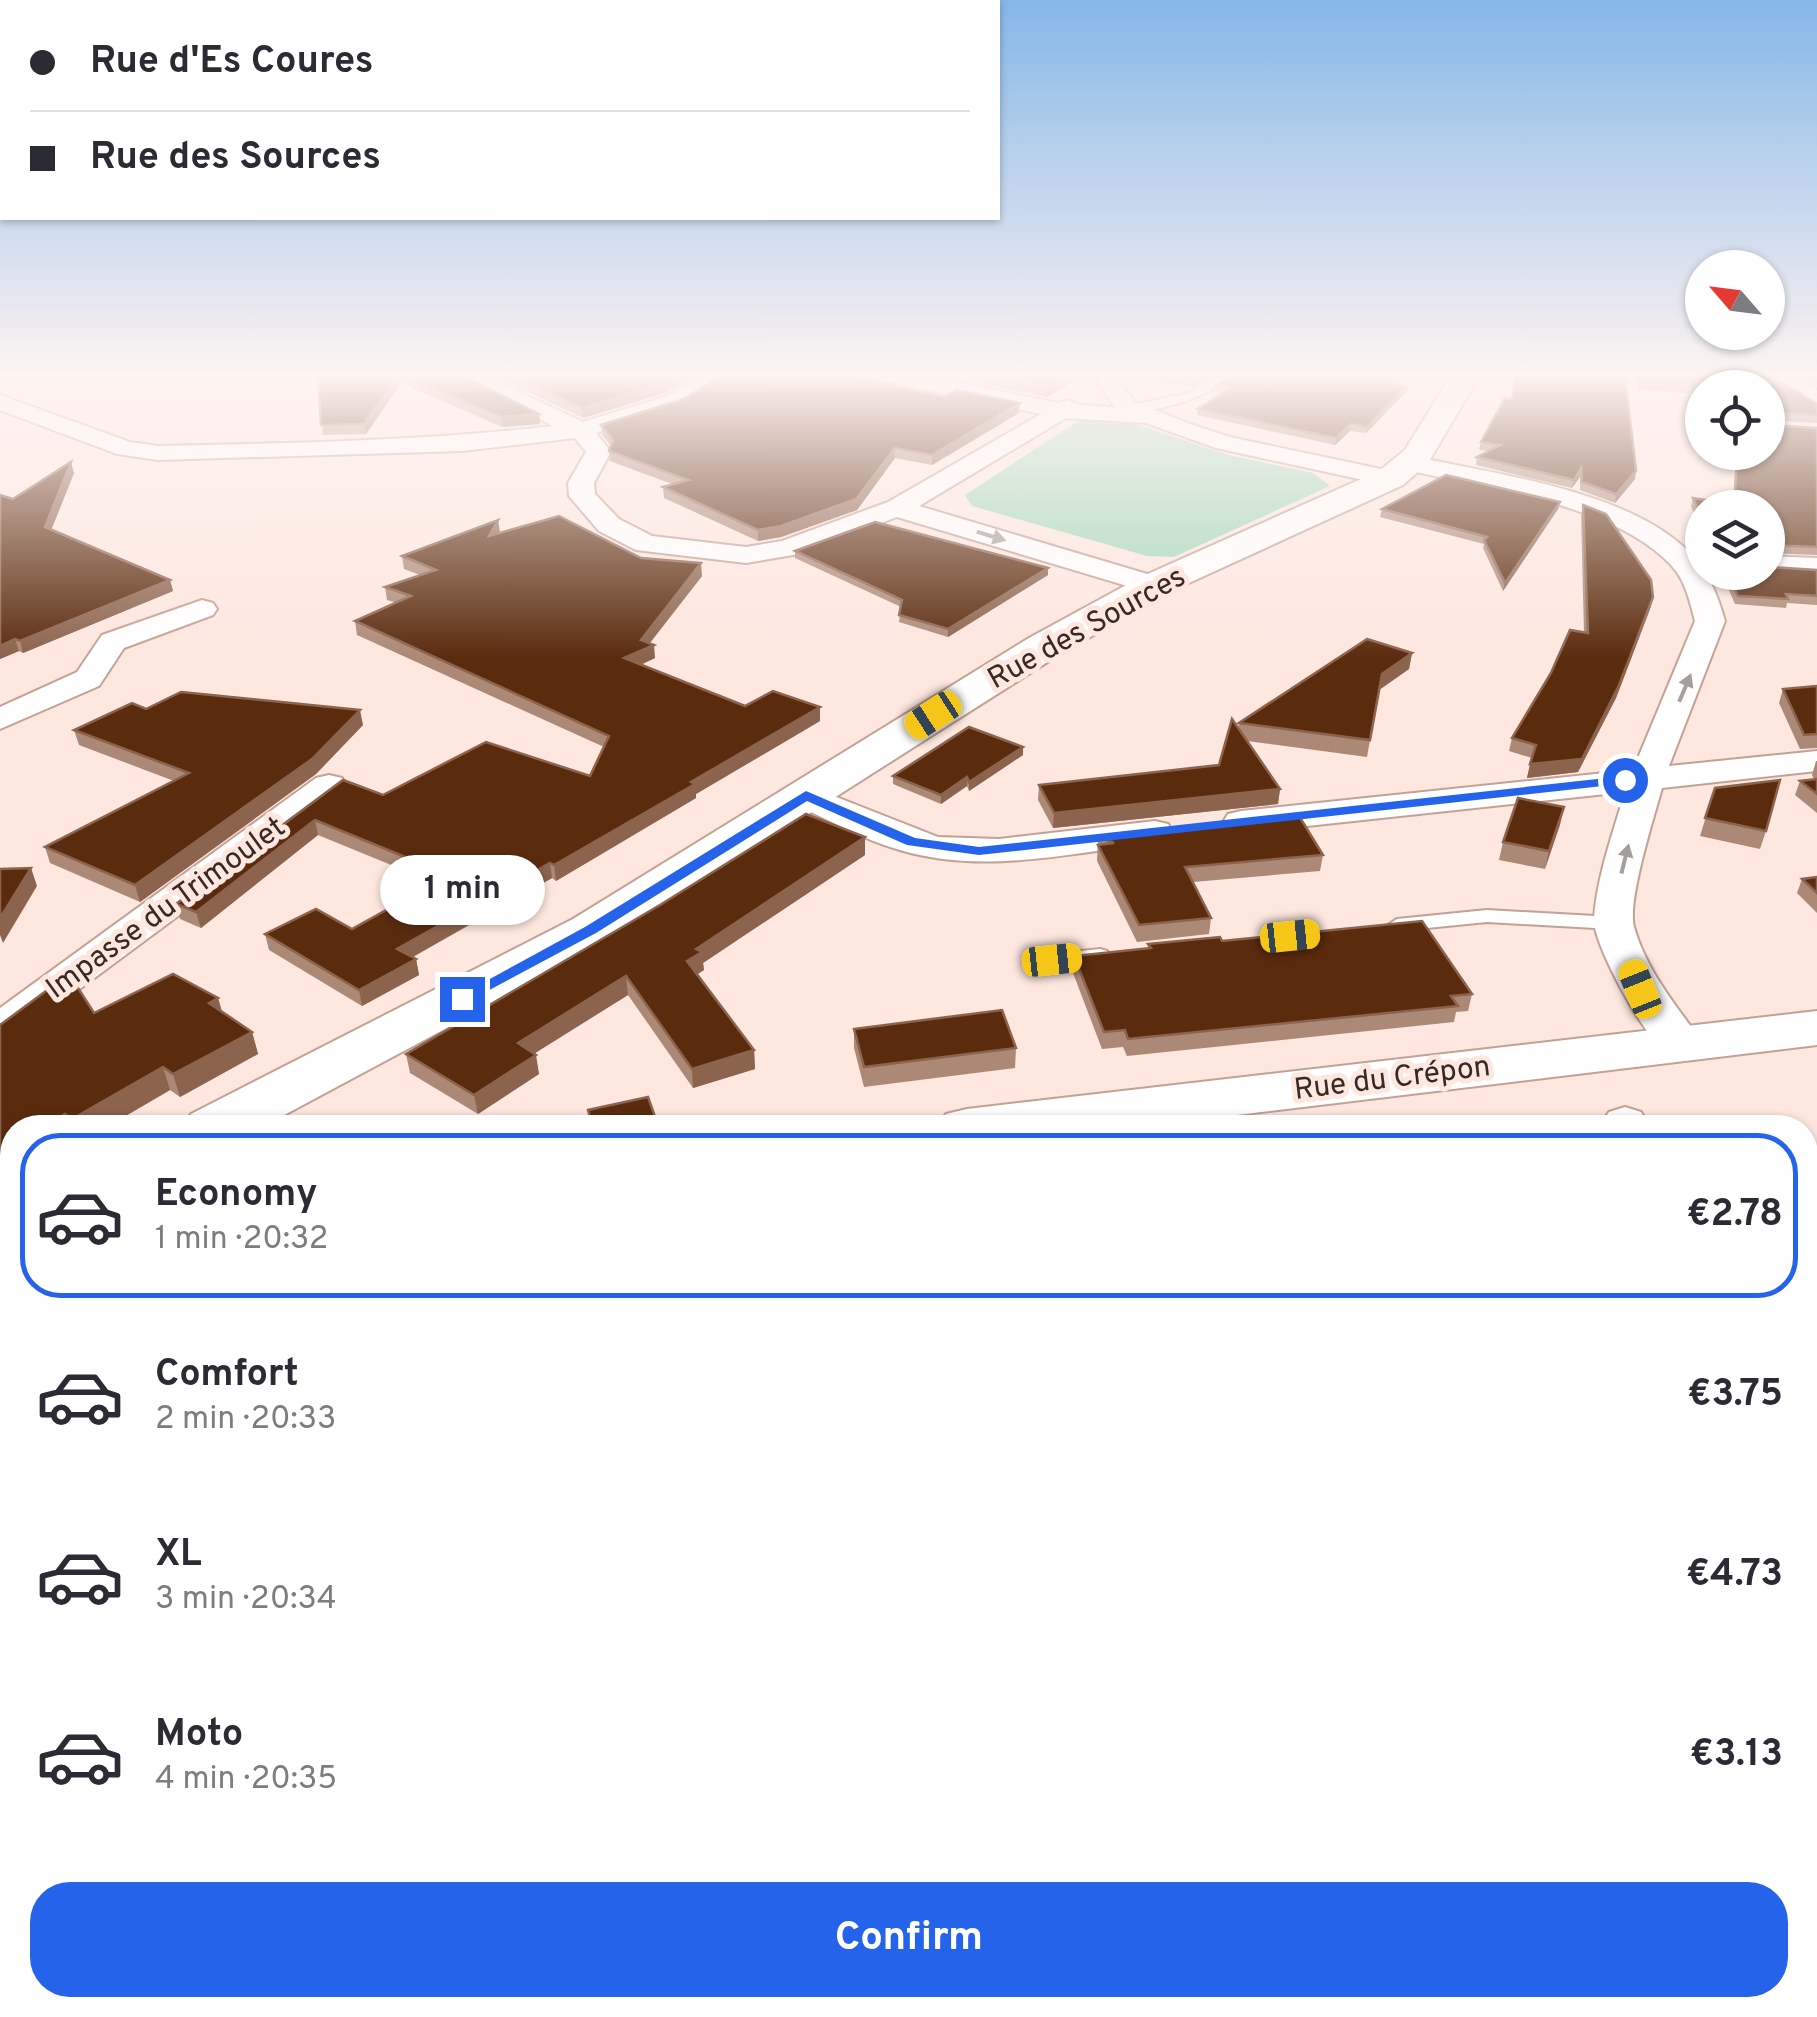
<!DOCTYPE html>
<meta charset="utf-8">
<style>
body{margin:0;font-family:Overpass,sans-serif;background:#f7f7f7;color:#2b2b33;height:100vh;display:flex;flex-direction:column;font-size:38px;white-space:nowrap}
*{box-sizing:border-box;margin:0}
p{font-size:32px;color:#7c7c81}
.icon{flex:none;width:55px;height:55px;fill:none;stroke:currentColor;stroke-width:2;stroke-linecap:round;stroke-linejoin:round}
.map{position:relative;flex:1;overflow:hidden}
.side{position:absolute;left:0px;top:1115px;width:1818px;height:902px;display:flex;flex-direction:column;background:#fff;border-radius:40px 40px 0 0;box-shadow:0 2px 8px #0004}
.side>*{flex:none}
.top-card{position:absolute;left:0px;top:0px;width:1000px;height:220px;box-shadow:0 2px 8px #0004;display:grid;align-content:center;height:220px;padding:0 30px;background:#fff}
.needle{width:65px;rotate:298deg}
.fabs{position:absolute;left:1685px;top:250px;display:grid;gap:20px}
.fabs a{display:grid;place-items:center;width:100px;height:100px;border-radius:50%;background:#fff;box-shadow:0 2px 8px #0004;font-size:50px}
.end{position:absolute;width:45px;height:45px;margin:-22px;border:12px solid #2563eb;background:#fff;box-shadow:0 0 0 5px #fff}
.from{border-radius:50%}
.bubble{position:absolute;height:70px;border-radius:35px;background:#fff;box-shadow:0 2px 8px #0004;font-size:32px;font-weight:700;line-height:70px;text-align:center}
.car{position:absolute;width:30px;height:60px;margin:-30px -15px;border-radius:12px;box-shadow:0 0 8px 2px #0007;background:linear-gradient(#f5c518 24%,#345 0 40%,#f5c518 0 76%,#345 0 86%,#f5c518 0)}
.top-card b{display:flex;align-items:center;gap:35px;height:95px;font-size:38px}
.top-card b+b{border-top:2px solid #e1e1e2}
.top-card i{width:25px;height:25px;background:#2b2b33}
ul{padding:18px 0 0;list-style:none}
li{display:flex;align-items:center;gap:30px;height:165px;margin:0 20px 15px;padding:0 10px;border:5px solid transparent;border-radius:40px}
li div{flex:1}
li b{display:block;font-size:38px}
li em{font-style:normal;font-weight:700}
li.selected{border-color:#2563eb}
li>.icon{width:90px;height:90px;stroke-width:1.5}
.primary-button{display:flex;gap:20px;margin-top:auto;padding:20px 30px}
.primary-button a{flex:1;height:115px;border-radius:40px;background:#2563eb;color:#fff;font-size:40px;font-weight:700;line-height:115px;text-align:center}
.map>svg:first-child{display:block}
.green{fill:#a0d7b8}
.lines{fill:none;stroke-linecap:round;stroke-linejoin:round}
.lane-casing{stroke:#c4a195;stroke-width:4}
.street-casing{stroke:#c4a195;stroke-width:4}
.secondary-casing{stroke:#c4a195;stroke-width:4}
.path{stroke:#988680;stroke-width:8;stroke-dasharray:6 9;stroke-linecap:butt}
.lane{fill:#fff;fill-rule:evenodd}
.street{fill:#fff;fill-rule:evenodd}
.secondary{fill:#fff;fill-rule:evenodd}
.wall{fill:#ac8976}
.shaded-wall{fill:#8c634d}
.building{fill:#5b2b0e;stroke:#8c634d;stroke-width:2.5}
.oneway{fill:#a59f9c}
.route{fill:#2563eb}
.labels{text-anchor:middle;stroke-width:10;stroke-linejoin:round;paint-order:stroke}
.street-label{font-size:30px;fill:#372924;stroke:#fde7df}
</style>
<div class="map">
<svg width="1817" height="2017" viewBox="0 0 1817 2017">
<rect width="100%" height="100%" fill="#fde7df"/>
<polygon class="green" points="1119,418 1228,455 1313,473 1330,486 1174,557 1147,556 972,506 965,495 1081,419"/>
<g class="lines">
<g class="lane-casing">
<g id="lane">
<path d="M1221,375H1233C1213,395 1147,419 1122,407L1190,393Z"/>
<polygon points="1487,910 1613,917 1622,923 1613,929 1487,922 1397,931 1388,925 1397,919"/>
<polygon points="1100,949 1107,951 1110,955 1107,959 1052,966 1042,960 1052,954"/>
</g>
</g>
<g class="street-casing">
<g id="street">
<path d="M454,375H483L583,422L667,396L703,375H730L683,406L596,433L611,452L594,483L595,494L619,519L652,536L746,547L782,541L888,502L1041,414L890,382L879,375H923L1058,403L1069,400L1079,405L1115,407L1097,381L1100,376L1112,375L1135,402L1193,425L1230,437L1400,473L1404,478L1391,486L1216,448L1146,423L1066,418L919,506L1164,579L1168,585L1164,591L1154,594L897,517L799,554L746,563L636,550L599,531L569,496L568,483L586,452L575,438L462,451L158,460L117,454L0,410V395L130,442L158,446C290,443 422,441 553,426Z"/>
<polygon points="1762,375 1795,375 1817,390 1817,408"/>
<path d="M1408,455C1492,474 1630,490 1691,554C1708,571 1718,596 1725,621L1669,766L1817,751V771L1662,788C1654,817 1627,901 1634,927C1647,972 1676,1005 1702,1042L1695,1051C1686,1054 1675,1057 1666,1052C1645,1039 1592,942 1594,919C1597,876 1613,833 1625,792L1241,833L1228,830L1223,822L1228,814L1241,811L1633,770L1695,621C1690,602 1685,579 1671,565C1612,502 1480,488 1399,468L1395,463Z"/>
<polygon points="1768,556 1817,558 1817,576 1768,572"/>
<polygon points="202,600 213,603 217,609 213,615 124,648 99,686 0,729 0,707 77,672 102,635"/>
<polygon points="329,775 342,778 347,786 342,794 15,1037 0,1041 0,1008 316,778"/>
<path d="M806,785L938,837L999,839L1155,821L1168,824L1173,832L1168,840L1155,843C1071,853 983,875 900,850C863,840 828,819 793,804L788,796L793,788Z"/>
<polygon points="1625,1107 1641,1112 1650,1128 1604,1128 1602,1122 1609,1112"/>
<polygon points="961,2005 1039,2005 1034,2017 956,2017"/>
<polygon points="1230,2005 1316,2005 1321,2017 1235,2017"/>
</g>
</g>
<g class="secondary-casing">
<g id="secondary">
<polygon points="1451,375 1480,375 1428,463 1403,485 1167,593 1057,656 609,941 260,1128 182,1128 191,1114 573,919 1029,638 1141,577 1379,471 1405,450"/>
<polygon points="1817,1011 1817,1045 1130,1128 937,1128 946,1114 967,1109"/>
<polygon points="12,1214 12,1265 0,1268 0,1217"/>
</g>
</g>
<polyline class="path" points="1805,1488 1817,1495"/>
<use href="#lane" class="lane"/>
<use href="#street" class="street"/>
<use href="#secondary" class="secondary"/>
</g>
<g class="wall">
<polygon points="318,375 463,375 539,414 540,424 502,427 405,385 404,379 366,434 323,435"/>
<polygon points="492,375 695,375 665,393 583,418"/>
<polygon points="985,375 1083,375 1047,397 984,384"/>
<polygon points="1153,375 1213,375 1192,387 1152,380"/>
<polygon points="1407,375 1398,384 1408,385 1407,391 1366,433 1350,431 1335,445 1197,415 1198,409 1223,393 1216,392 1216,385"/>
<polygon points="1633,375 1721,375 1702,388 1702,394 1639,390"/>
<polygon points="1742,375 1771,375 1817,404 1817,423 1768,420 1770,425 1817,428 1817,555 1768,553 1702,508 1702,531 1691,506 1693,498 1733,504 1736,452 1768,452 1768,388 1741,388"/>
<polygon points="1802,375 1817,375 1817,385"/>
<polygon points="684,399 1019,413 932,465 895,458 857,510 781,537 758,541 664,498 663,487 672,484 610,461 609,451 611,446 602,435 601,425"/>
<polygon points="1511,399 1635,479 1615,503 1580,490 1580,477 1572,488 1476,465 1477,457 1488,451 1479,450 1481,442"/>
<polygon points="74,473 51,530 170,580 173,591 23,653 19,651 0,659 0,495 13,499"/>
<polygon points="1583,505 1653,597 1650,609 1616,698 1578,772 1527,778 1532,758 1509,751 1512,738 1584,633 1581,516"/>
<polygon points="1382,509 1558,509 1503,591 1483,548 1484,544 1380,517"/>
<polygon points="500,532 641,558 702,576 650,643 655,658 641,665 745,706 820,721 696,794 696,798 556,881 552,878 413,957 416,959 419,975 362,1006 269,950 265,934 352,929 435,883 318,835 201,928 180,919 176,904 343,780 383,795 590,776 604,747 357,635 355,621 397,603 387,600 385,587 420,575 404,569 402,556"/>
<polygon points="795,551 1048,575 948,637 899,622 901,607 795,558"/>
<polygon points="1770,567 1817,570 1817,605 1787,603 1786,608 1735,604 1721,572 1768,572"/>
<polygon points="1412,653 1409,669 1379,690 1367,757 1247,741 1280,789 1278,804 1053,828 1038,800 1039,785 1219,765 1238,728 1239,723"/>
<polygon points="1817,686 1817,748 1800,749 1779,703 1783,689"/>
<polygon points="146,709 363,725 316,774 140,902 50,863 45,847 174,781 79,745 74,730"/>
<polygon points="1023,747 1023,755 969,791 967,786 941,804 893,784 893,776"/>
<polygon points="1816,761 1817,761 1817,813 1795,795 1800,781 1814,779 1812,775"/>
<polygon points="1715,788 1766,831 1760,849 1700,836"/>
<polygon points="1564,807 1545,869 1499,860 1503,842"/>
<polygon points="1098,837 1323,855 1320,871 1193,882 1211,918 1209,934 1137,942 1097,861"/>
<polygon points="865,855 703,963 704,970 697,974 754,1050 755,1069 693,1088 628,995 534,1053 539,1074 478,1114 410,1073 406,1054 660,905"/>
<polygon points="1817,877 1817,913 1797,893 1802,879"/>
<polygon points="1222,941 1472,994 1468,1011 1456,1012 1454,1022 1127,1056 1123,1047 1102,1049 1073,973 1074,956 1148,949 1148,944"/>
<polygon points="218,998 222,1011 252,1032 258,1054 180,1097 170,1090 105,1128 12,1128"/>
<polygon points="854,1029 1016,1048 1015,1068 864,1087 854,1048"/>
<polygon points="12,1305 12,1411 0,1412 0,1306"/>
</g>
<g class="shaded-wall">
<polygon points="398,375 406,375 403,376 404,379 366,434 364,424"/>
<polygon points="678,375 695,375 665,393 583,418 582,408"/>
<polygon points="1062,375 1083,375 1047,397 1047,384"/>
<polygon points="1203,375 1213,375 1192,387 1193,381"/>
<polygon points="1401,375 1407,375 1392,389 1393,383"/>
<polygon points="1717,375 1721,375 1711,388 1707,388"/>
<polygon points="1408,385 1407,391 1366,433 1367,427"/>
<polygon points="1020,403 1019,413 932,465 932,455"/>
<polygon points="539,414 540,424 502,427 501,417"/>
<polygon points="1351,424 1350,431 1335,445 1336,438"/>
<polygon points="895,448 895,458 857,510 781,537 758,541 758,530"/>
<polygon points="71,462 74,473 48,538 45,527"/>
<polygon points="1581,468 1580,477 1572,488 1574,480"/>
<polygon points="1636,471 1635,479 1615,503 1616,494"/>
<polygon points="1560,502 1558,509 1503,591 1505,583"/>
<polygon points="498,520 500,532 491,549 489,536"/>
<polygon points="701,563 702,576 645,649 654,645 655,658 626,671 624,658 641,640"/>
<polygon points="1048,568 1048,575 948,637 948,629"/>
<polygon points="170,580 173,591 23,653 20,641"/>
<polygon points="1653,597 1650,609 1616,698 1578,772 1527,778 1530,764"/>
<polygon points="15,639 19,651 0,659 0,646"/>
<polygon points="1412,653 1409,669 1379,690 1367,757 1382,674"/>
<polygon points="820,707 820,721 696,794 696,798 556,881 554,865"/>
<polygon points="360,710 363,725 316,774 140,902 135,885"/>
<polygon points="1023,747 1023,755 969,791 969,782"/>
<polygon points="967,777 967,786 941,804 941,795"/>
<polygon points="1280,789 1278,804 1053,828 1054,813"/>
<polygon points="1564,807 1560,825 1545,869 1549,851"/>
<polygon points="315,820 318,835 201,928 196,912"/>
<polygon points="865,837 865,855 703,963 704,970 689,980 687,961 696,949"/>
<polygon points="550,863 552,878 400,964 397,949"/>
<polygon points="31,868 37,886 3,943 0,935 0,918"/>
<polygon points="416,959 419,975 362,1006 359,990"/>
<polygon points="626,976 628,995 521,1062 518,1043"/>
<polygon points="218,998 224,1020 209,1003"/>
<polygon points="252,1032 258,1054 180,1097 173,1074"/>
<polygon points="754,1050 755,1069 693,1088 692,1069"/>
<polygon points="536,1055 539,1074 478,1114 474,1095"/>
<polygon points="163,1067 170,1090 105,1128 75,1128 72,1119"/>
<polygon points="65,1114 70,1128 41,1128"/>
<polygon points="12,1143 12,1171 0,1178 0,1150"/>
</g>
<g class="building">
<polygon points="318,375 398,375 364,424 321,425"/>
<polygon points="463,375 539,414 501,417 403,376"/>
<polygon points="511,375 678,375 665,383 582,408"/>
<polygon points="722,375 854,375 944,397 956,390 1020,403 932,455 895,448 856,499 781,526 758,530 663,487 688,480 609,451 613,440 601,425 684,399"/>
<polygon points="1004,375 1062,375 1047,384"/>
<polygon points="1159,375 1203,375 1193,381"/>
<polygon points="1231,375 1401,375 1393,383 1408,385 1367,427 1351,424 1336,438 1198,409 1231,388 1216,385"/>
<polygon points="1515,375 1625,375 1636,471 1616,494 1582,482 1581,468 1574,480 1477,457 1500,445 1481,442 1505,398 1512,399"/>
<polygon points="1638,375 1717,375 1707,387 1641,382"/>
<polygon points="1743,375 1771,375 1817,404 1817,415 1770,412 1768,414 1768,388 1742,388"/>
<polygon points="1768,419 1770,425 1817,428 1817,547 1768,545 1768,551 1768,508 1702,508 1702,518 1693,498 1734,504 1738,452 1768,452"/>
<polygon points="71,462 45,527 170,580 20,641 15,639 0,646 0,495 13,499"/>
<polygon points="1446,475 1560,502 1505,583 1484,540 1487,537 1382,509"/>
<polygon points="1583,505 1606,514 1651,580 1653,597 1619,685 1582,759 1530,764 1536,745 1512,738 1551,673 1570,630 1588,633"/>
<polygon points="559,516 641,558 701,563 641,640 654,645 624,658 745,706 773,691 820,707 691,782 695,784 554,865 550,863 397,949 416,959 359,990 265,934 316,909 352,929 449,875 315,820 196,912 176,904 343,780 383,795 486,742 590,776 609,736 355,621 411,596 385,587 436,570 402,556 498,520 489,536"/>
<polygon points="875,522 1048,568 948,629 899,615 902,600 795,551"/>
<polygon points="1768,564 1770,567 1817,570 1817,596 1786,594 1788,599 1738,596 1727,572 1768,572"/>
<polygon points="1367,639 1412,653 1382,674 1370,740 1239,723"/>
<polygon points="1817,686 1817,734 1804,735 1783,689"/>
<polygon points="181,692 360,710 312,759 135,885 45,847 189,773 74,730 132,703 146,709"/>
<polygon points="1232,719 1280,789 1054,813 1039,785 1219,765"/>
<polygon points="969,727 1023,747 969,782 967,777 941,795 893,776"/>
<polygon points="1817,779 1817,794 1800,781"/>
<polygon points="1780,780 1766,831 1705,818 1715,788"/>
<polygon points="1518,798 1564,807 1549,851 1503,842"/>
<polygon points="806,814 865,837 696,949 702,952 687,961 754,1050 692,1069 626,976 518,1043 536,1055 474,1095 406,1054 660,905"/>
<polygon points="1299,816 1323,855 1185,867 1211,918 1139,925 1098,845 1114,843 1098,837"/>
<polygon points="31,868 0,918 0,869"/>
<polygon points="1817,877 1817,893 1802,879"/>
<polygon points="1422,921 1472,994 1451,996 1458,1006 1128,1039 1125,1030 1104,1032 1074,956 1151,948 1148,944 1220,937 1222,941"/>
<polygon points="69,974 94,1013 173,974 218,998 209,1003 252,1032 173,1074 163,1067 72,1119 65,1114 41,1128 12,1128 12,1143 0,1150 0,1025"/>
<polygon points="1002,1010 1016,1048 864,1067 854,1029"/>
<polygon points="648,1097 659,1128 593,1128 588,1110"/>
<polygon points="12,1305 12,1389 0,1390 0,1306"/>
</g>
<defs><path id="oneway-solid" d="M-6-.8H1V-3.2L6.5 0L1 3.2V.8H-6Z" transform="scale(2.5)"/></defs>
<g class="oneway">
<use href="#oneway-solid" transform="translate(991 536) rotate(17)"/>
<use href="#oneway-solid" transform="translate(1685 688) rotate(-67)"/>
<use href="#oneway-solid" transform="translate(1625 859) rotate(-76)"/>
</g>
<linearGradient id="sky" x2="0" y2="1"><stop stop-color="#85b7e9"/><stop offset="0.57" stop-color="#fef4f1"/><stop offset="1" stop-color="#fef4f1" stop-opacity="0"/></linearGradient>
<rect width="1817" height="658" fill="url(#sky)"/>
<polygon class="route" points="1625,776 1630,778 1630,783 979,855 907,845 807,801 596,933 467,1002 453,999 585,927 806,791 915,838 979,847"/>
<g class="labels">
<g class="street-label">
<text transform="translate(1086 627) rotate(-29)" y="10">Rue des Sources</text>
<text transform="translate(165 907) rotate(-36)" y="10">Impasse du Trimoulet</text>
<text transform="translate(1392 1077) rotate(-7)" y="10">Rue du Crépon</text>
</g>
</g>
</svg>
<div class="fabs">
<a><svg class="needle" viewBox="-14 -14 28 28"><path d="M0-13l5 13h-10z" fill="#e53935"/><path d="M0 13l5-13h-10z" fill="#7c7c81"/></svg></a>
<a><svg class="icon" aria-label="locate" viewBox="0 0 24 24"><circle cx="12" cy="12" r="6"/><path d="M12 2v4M12 18v4M2 12h4M18 12h4"/></svg></a>
<a><svg class="icon" aria-label="layers" viewBox="0 0 24 24"><path d="M12 4l9 5-9 5-9-5zM3 14l9 5 9-5"/></svg></a>
</div>
<i class="end from" style="left:1625px;top:780px"></i>
<i class="end" style="left:462px;top:999px"></i>
<div class="bubble" style="left:380px;top:855px;width:165px">1 min</div>
<i class="car" style="left:933px;top:715px;rotate:237deg"></i>
<i class="car" style="left:1290px;top:936px;rotate:84deg"></i>
<i class="car" style="left:1052px;top:960px;rotate:84deg"></i>
<i class="car" style="left:1640px;top:989px;rotate:338deg"></i>
<div class="top-card">
<b><i class="from"></i>Rue d'Es Coures</b>
<b><i></i>Rue des Sources</b>
</div>
<section class="side">
<ul>
<li class="selected"><svg class="icon" aria-label="car" viewBox="0 0 24 24"><path d="M5 17H2v-5l4-1 3-4h7l3 4 3 1v5h-3M9 17h6M6 11h13"/><circle cx="7" cy="17" r="2"/><circle cx="17" cy="17" r="2"/></svg><div><b>Economy</b><p>1 min · 20:32</p></div><em>€2.78</em></li>
<li><svg class="icon" aria-label="car" viewBox="0 0 24 24"><path d="M5 17H2v-5l4-1 3-4h7l3 4 3 1v5h-3M9 17h6M6 11h13"/><circle cx="7" cy="17" r="2"/><circle cx="17" cy="17" r="2"/></svg><div><b>Comfort</b><p>2 min · 20:33</p></div><em>€3.75</em></li>
<li><svg class="icon" aria-label="car" viewBox="0 0 24 24"><path d="M5 17H2v-5l4-1 3-4h7l3 4 3 1v5h-3M9 17h6M6 11h13"/><circle cx="7" cy="17" r="2"/><circle cx="17" cy="17" r="2"/></svg><div><b>XL</b><p>3 min · 20:34</p></div><em>€4.73</em></li>
<li><svg class="icon" aria-label="car" viewBox="0 0 24 24"><path d="M5 17H2v-5l4-1 3-4h7l3 4 3 1v5h-3M9 17h6M6 11h13"/><circle cx="7" cy="17" r="2"/><circle cx="17" cy="17" r="2"/></svg><div><b>Moto</b><p>4 min · 20:35</p></div><em>€3.13</em></li>
</ul>
<div class="primary-button"><a>Confirm</a></div>
</section>
</div>
